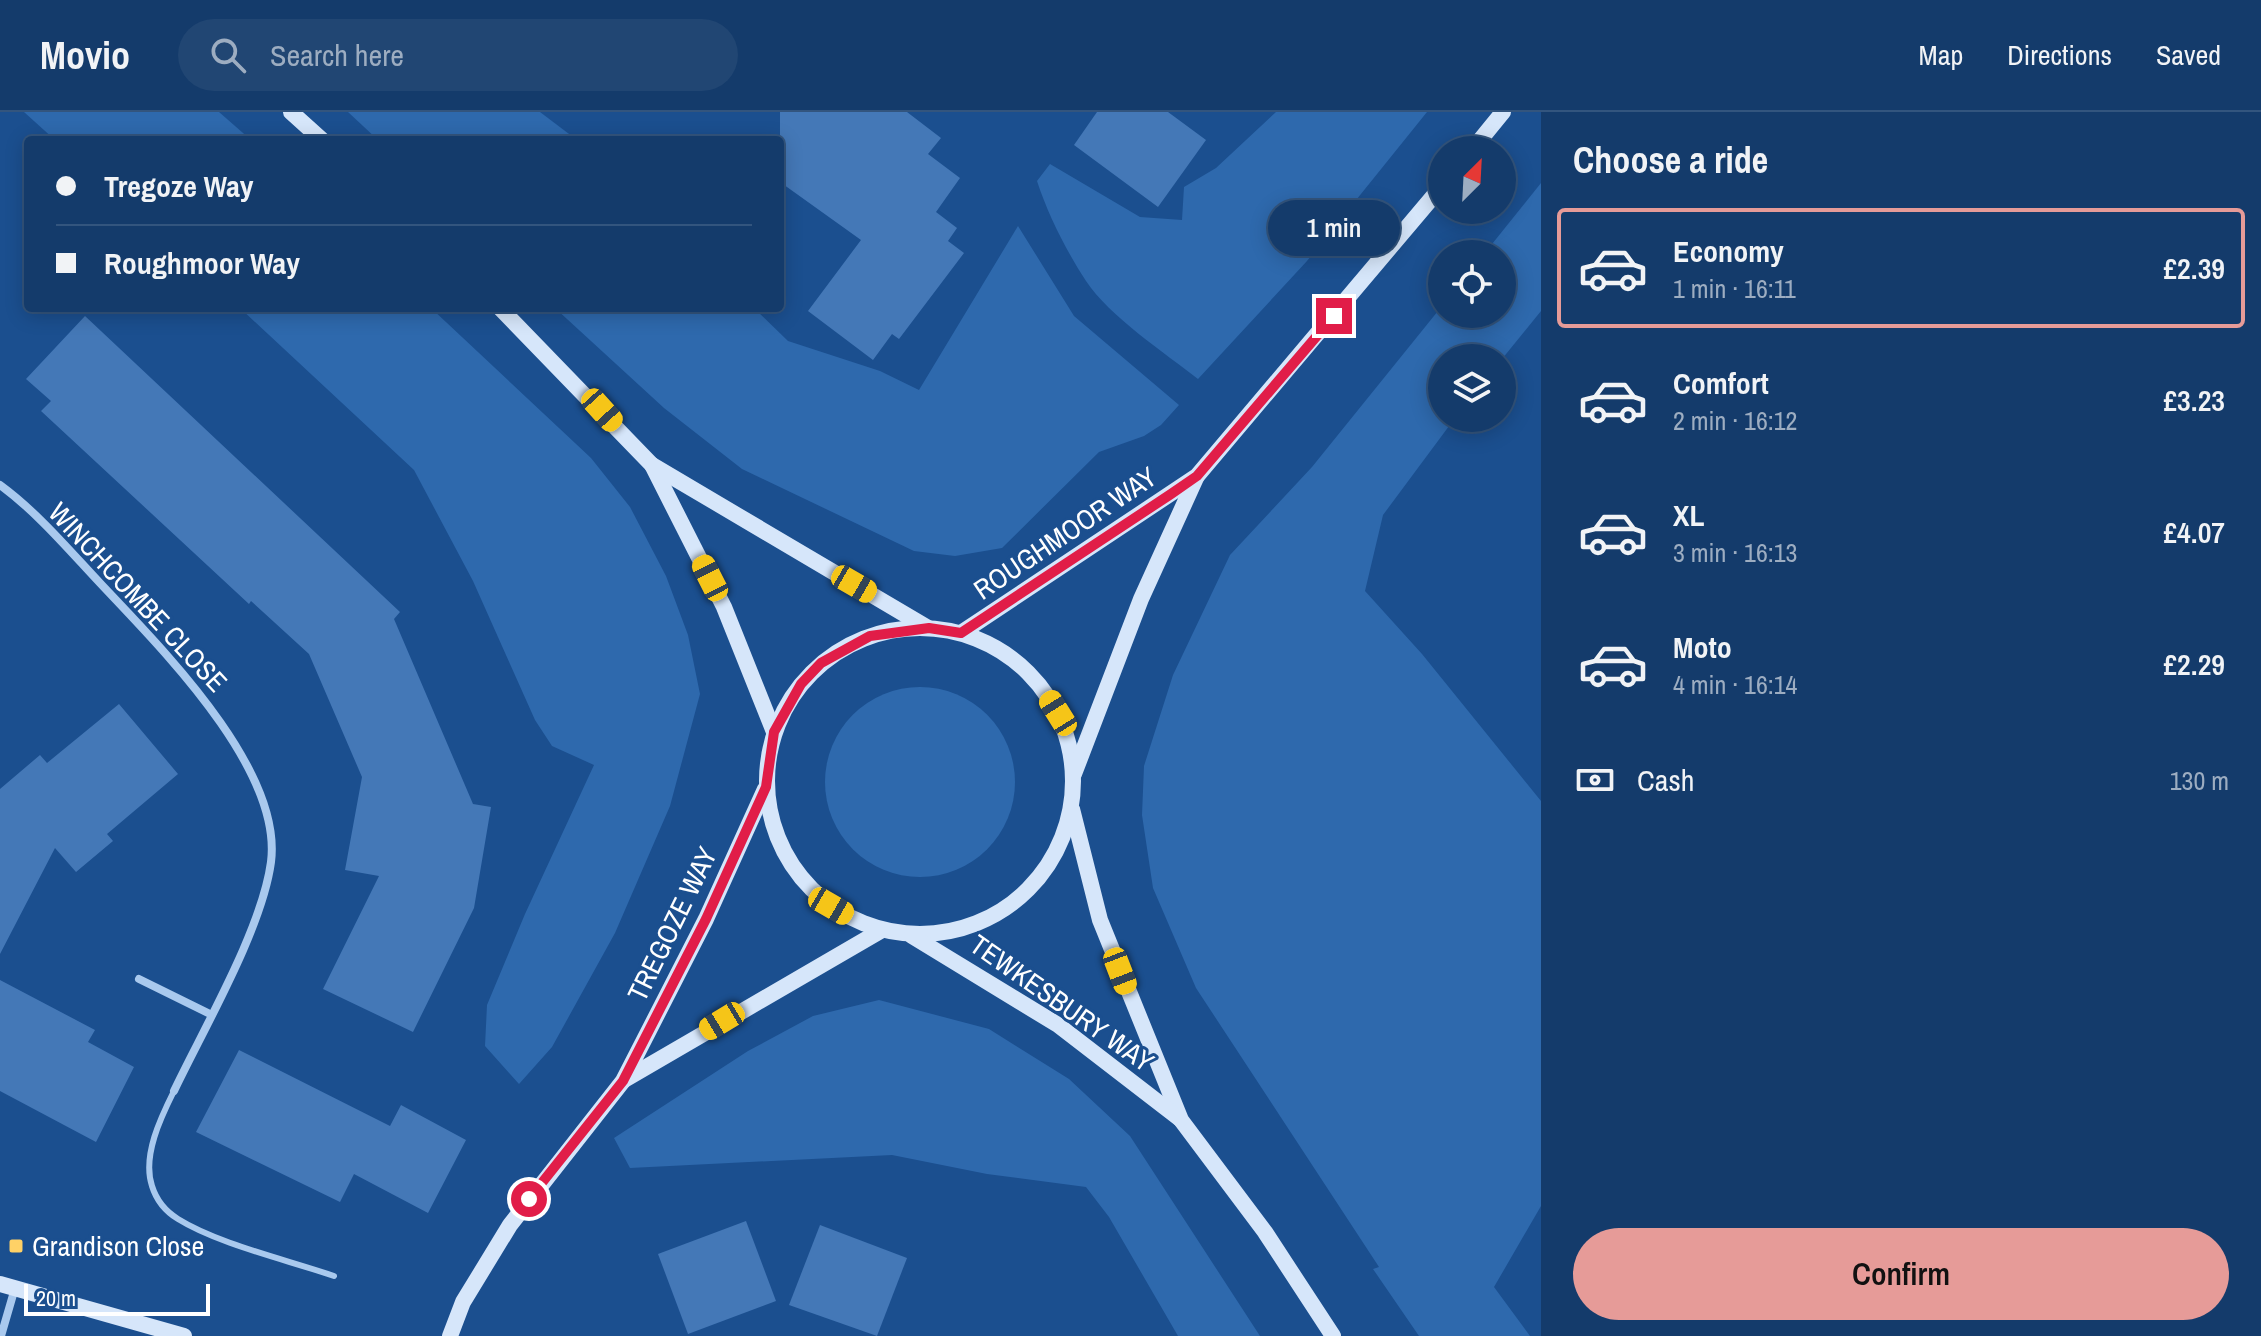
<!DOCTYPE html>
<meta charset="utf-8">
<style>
body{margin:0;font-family:"Archivo Narrow",sans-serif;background:#214673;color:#f1f3f6;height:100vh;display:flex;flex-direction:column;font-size:30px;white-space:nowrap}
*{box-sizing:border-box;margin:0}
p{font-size:26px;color:#9dadc1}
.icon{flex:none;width:44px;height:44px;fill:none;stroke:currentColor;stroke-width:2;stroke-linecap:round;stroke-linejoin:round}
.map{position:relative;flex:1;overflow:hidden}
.panel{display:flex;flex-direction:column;background:#143b6b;width:720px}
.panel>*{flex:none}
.banner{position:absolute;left:24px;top:24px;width:760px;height:176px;border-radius:8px;box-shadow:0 4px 20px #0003,0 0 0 2px #33557e;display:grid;align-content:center;height:176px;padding:0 32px;background:#143b6b}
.needle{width:52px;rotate:24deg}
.tools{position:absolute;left:1428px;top:24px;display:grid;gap:16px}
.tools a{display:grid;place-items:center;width:88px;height:88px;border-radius:50%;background:#143b6b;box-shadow:0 4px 20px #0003,0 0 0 2px #33557e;font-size:40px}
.scale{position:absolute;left:24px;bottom:20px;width:186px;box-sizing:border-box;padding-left:8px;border:4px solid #fff;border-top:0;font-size:22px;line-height:28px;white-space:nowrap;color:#fff;-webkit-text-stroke:6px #1b4f8f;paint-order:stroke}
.end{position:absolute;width:36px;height:36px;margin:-18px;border:10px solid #e11d48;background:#fff;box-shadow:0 0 0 4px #fff}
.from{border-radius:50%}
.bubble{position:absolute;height:56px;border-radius:28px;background:#143b6b;box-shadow:0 4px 20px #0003,0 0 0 2px #33557e;font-size:26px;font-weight:600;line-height:56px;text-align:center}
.car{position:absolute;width:24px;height:48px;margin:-24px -12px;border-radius:10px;box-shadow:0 0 6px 2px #0007;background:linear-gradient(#f5c518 24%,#345 0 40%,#f5c518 0 76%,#345 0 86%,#f5c518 0)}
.banner b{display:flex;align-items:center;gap:28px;height:76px;font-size:30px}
.banner b+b{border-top:2px solid #33557e}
.banner i{width:20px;height:20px;background:#f1f3f6}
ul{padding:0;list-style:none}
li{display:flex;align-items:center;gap:24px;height:120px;margin:0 16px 12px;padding:0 16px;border:4px solid transparent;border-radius:8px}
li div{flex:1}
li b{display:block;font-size:30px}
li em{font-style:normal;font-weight:600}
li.selected{border-color:#e69b98}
li>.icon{width:72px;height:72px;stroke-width:1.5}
h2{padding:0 32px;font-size:36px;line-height:96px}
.pay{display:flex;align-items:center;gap:20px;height:88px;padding:0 32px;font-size:30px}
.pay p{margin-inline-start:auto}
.cta{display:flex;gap:16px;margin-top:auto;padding:16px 32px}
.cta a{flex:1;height:92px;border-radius:48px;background:#e69b98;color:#111;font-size:32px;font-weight:600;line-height:92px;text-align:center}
header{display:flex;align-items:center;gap:48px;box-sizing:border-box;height:112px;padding:0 40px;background:#143b6b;border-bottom:2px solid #33557e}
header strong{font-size:38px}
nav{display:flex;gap:44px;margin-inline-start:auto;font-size:28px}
.search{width:560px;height:72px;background:#214673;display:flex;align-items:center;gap:20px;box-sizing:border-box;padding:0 28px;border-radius:44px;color:#9dadc1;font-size:30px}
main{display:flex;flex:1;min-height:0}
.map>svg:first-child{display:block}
.green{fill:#2e69ad}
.building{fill:#4478b7}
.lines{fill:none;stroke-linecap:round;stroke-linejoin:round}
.lane{stroke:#a9c9ee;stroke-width:6}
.street{stroke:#a9c9ee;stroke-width:8}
.secondary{stroke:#d6e6fa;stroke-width:16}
.route{stroke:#e11d48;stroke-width:10}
.poi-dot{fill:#ffd166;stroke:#1b4f8f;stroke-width:3}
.labels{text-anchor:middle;stroke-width:6;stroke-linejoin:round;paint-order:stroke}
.street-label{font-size:28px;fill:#fff;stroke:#1b4f8f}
.poi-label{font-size:28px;fill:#fff;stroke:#1b4f8f;text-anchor:start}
</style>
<header>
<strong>Movio</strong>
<div class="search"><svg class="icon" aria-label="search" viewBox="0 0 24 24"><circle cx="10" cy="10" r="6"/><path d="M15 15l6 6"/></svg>Search here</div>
<nav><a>Map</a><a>Directions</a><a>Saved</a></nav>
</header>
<main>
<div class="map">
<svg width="1541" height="1224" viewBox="0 0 1541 1224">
<rect width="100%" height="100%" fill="#1b4f8f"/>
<g class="green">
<polygon points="24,0 219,0 251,28 55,28"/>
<polygon points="348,0 540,0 577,28 378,28"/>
<path d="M1276,0H1427L1307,149L1198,267C1165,241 1109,204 1086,169C1067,140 1048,103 1037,69L1050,52L1140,105L1182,108L1184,75L1216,56Z"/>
<polygon points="1541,71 1541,199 1502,247 1442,246 1442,306 1455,306 1383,403 1365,479 1422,542 1541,689 1541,1094 1494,1175 1530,1224 1419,1224 1373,1157 1379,1155 1196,876 1153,776 1142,703 1144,654 1173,563 1230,443 1312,355 1442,194 1442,202 1502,202 1502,142 1484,142"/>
<polygon points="1018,114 1074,204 1179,293 1161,313 1144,324 1099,340 1002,436 955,444 914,439 742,357 664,296 555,196 754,196 788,229 880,259 919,278"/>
<polygon points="240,196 431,196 591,346 630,395 666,464 688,523 700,582 670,694 615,821 552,935 519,972 485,934 487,893 525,802 594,653 552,634 535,608 473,469 414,358"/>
<circle cx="920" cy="670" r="95"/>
<polygon points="879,888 989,917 1069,967 1130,1024 1260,1224 1178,1224 1109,1105 1086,1075 987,1062 892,1043 630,1056 614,1026 748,939 813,904"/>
</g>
<g class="building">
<polygon points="780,0 907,0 941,26 928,42 960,66 936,100 957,116 948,129 964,141 899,227 892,222 873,248 808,199 861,128 780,70"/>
<polygon points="1097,0 1168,0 1206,28 1158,95 1074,33"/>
<polygon points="85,204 400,500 394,507 473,692 491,695 474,796 413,920 323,877 379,764 345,758 362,665 309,542 251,489 249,492 41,299 51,289 26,267"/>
<polygon points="119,592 178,662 107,722 113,729 76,760 55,736 0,842 0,677 40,643 47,651"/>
<polygon points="0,868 95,918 88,930 134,955 96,1030 0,979"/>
<polygon points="239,938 390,1014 401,993 466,1028 428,1101 354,1062 340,1090 196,1020"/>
<polygon points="746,1109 776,1189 688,1222 658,1142"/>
<polygon points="820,1113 907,1146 877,1224 789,1193"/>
</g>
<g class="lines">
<path class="lane" d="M174,979C161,1005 142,1044 152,1074C156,1087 165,1099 178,1107C218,1132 288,1148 334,1164"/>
<g class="street">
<path d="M0,373C37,400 69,438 100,471C159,534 283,656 271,750C262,817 204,916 174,979"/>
<polyline points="139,867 210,902"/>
<polyline points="1,1224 15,1176"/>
</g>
<g class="secondary">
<polyline points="291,0 322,28"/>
<polyline points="1472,38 1503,0"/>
<polyline points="500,196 652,353 724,495 774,620"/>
<polyline points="652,353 928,516"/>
<circle cx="920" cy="669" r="153"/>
<polyline points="961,521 1197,364 1442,74"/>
<polyline points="1074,662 1141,487 1196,366"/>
<polyline points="1072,697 1100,808 1181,1008 1265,1120 1333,1224"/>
<polyline points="912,824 1058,913 1180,1007"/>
<polyline points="624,968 882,818"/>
<polyline points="0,1172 184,1224"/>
<polyline points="450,1224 463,1190 510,1113 623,969 706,807 765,677"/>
</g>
</g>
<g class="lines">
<polyline class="route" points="529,1087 623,969 706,807 766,675 774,620 801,572 821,551 870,524 929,516 961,521 1171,382 1197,364 1334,204"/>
</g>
<rect class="poi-dot" x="8" y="1126" width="16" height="16" rx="4"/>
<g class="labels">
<g class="street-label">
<text transform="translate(1065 421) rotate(-34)" y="10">ROUGHMOOR WAY</text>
<text transform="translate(138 485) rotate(47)" y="10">WINCHCOMBE CLOSE</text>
<text transform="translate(672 812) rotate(-64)" y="10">TREGOZE WAY</text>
<text transform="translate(1062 891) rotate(35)" y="10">TEWKESBURY WAY</text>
</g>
<g class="poi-label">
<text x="32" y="1144">Grandison Close</text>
</g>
</g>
</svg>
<div class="tools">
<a><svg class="needle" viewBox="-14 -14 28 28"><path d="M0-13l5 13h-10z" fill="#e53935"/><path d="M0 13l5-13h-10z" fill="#9dadc1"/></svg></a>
<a><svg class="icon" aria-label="locate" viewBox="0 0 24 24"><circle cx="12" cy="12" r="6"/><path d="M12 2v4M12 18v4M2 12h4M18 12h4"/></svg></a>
<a><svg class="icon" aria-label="layers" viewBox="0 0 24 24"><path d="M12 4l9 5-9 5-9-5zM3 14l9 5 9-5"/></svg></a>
</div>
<div class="scale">20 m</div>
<i class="end from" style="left:529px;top:1087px"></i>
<i class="end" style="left:1334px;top:204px"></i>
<div class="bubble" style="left:1268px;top:88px;width:132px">1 min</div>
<i class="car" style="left:602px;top:298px;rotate:138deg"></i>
<i class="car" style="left:710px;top:466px;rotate:333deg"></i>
<i class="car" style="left:854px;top:472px;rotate:120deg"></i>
<i class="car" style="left:1058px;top:601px;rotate:328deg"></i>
<i class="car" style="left:831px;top:794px;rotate:120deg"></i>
<i class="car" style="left:1120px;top:859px;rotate:159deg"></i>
<i class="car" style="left:722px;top:909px;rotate:239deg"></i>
<div class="banner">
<b><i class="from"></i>Tregoze Way</b>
<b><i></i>Roughmoor Way</b>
</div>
</div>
<section class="panel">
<h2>Choose a ride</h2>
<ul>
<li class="selected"><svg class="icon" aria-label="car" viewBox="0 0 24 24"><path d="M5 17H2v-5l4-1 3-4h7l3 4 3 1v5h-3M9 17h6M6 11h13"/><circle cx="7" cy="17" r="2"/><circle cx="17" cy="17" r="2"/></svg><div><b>Economy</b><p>1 min · 16:11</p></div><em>£2.39</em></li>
<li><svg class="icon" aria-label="car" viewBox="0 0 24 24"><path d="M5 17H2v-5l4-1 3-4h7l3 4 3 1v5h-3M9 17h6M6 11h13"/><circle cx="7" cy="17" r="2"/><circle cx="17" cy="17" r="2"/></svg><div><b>Comfort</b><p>2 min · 16:12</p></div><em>£3.23</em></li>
<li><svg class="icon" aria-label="car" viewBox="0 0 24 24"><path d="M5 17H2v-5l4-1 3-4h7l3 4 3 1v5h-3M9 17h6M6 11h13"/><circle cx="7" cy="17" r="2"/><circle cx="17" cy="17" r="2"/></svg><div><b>XL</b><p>3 min · 16:13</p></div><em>£4.07</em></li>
<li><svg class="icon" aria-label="car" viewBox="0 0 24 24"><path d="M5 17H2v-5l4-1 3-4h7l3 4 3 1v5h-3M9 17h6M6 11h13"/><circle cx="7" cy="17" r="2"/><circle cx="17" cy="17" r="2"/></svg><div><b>Moto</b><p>4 min · 16:14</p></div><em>£2.29</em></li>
</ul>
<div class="pay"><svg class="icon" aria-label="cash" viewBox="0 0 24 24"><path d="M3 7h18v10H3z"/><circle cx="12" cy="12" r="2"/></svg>Cash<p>130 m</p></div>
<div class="cta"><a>Confirm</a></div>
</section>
</main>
